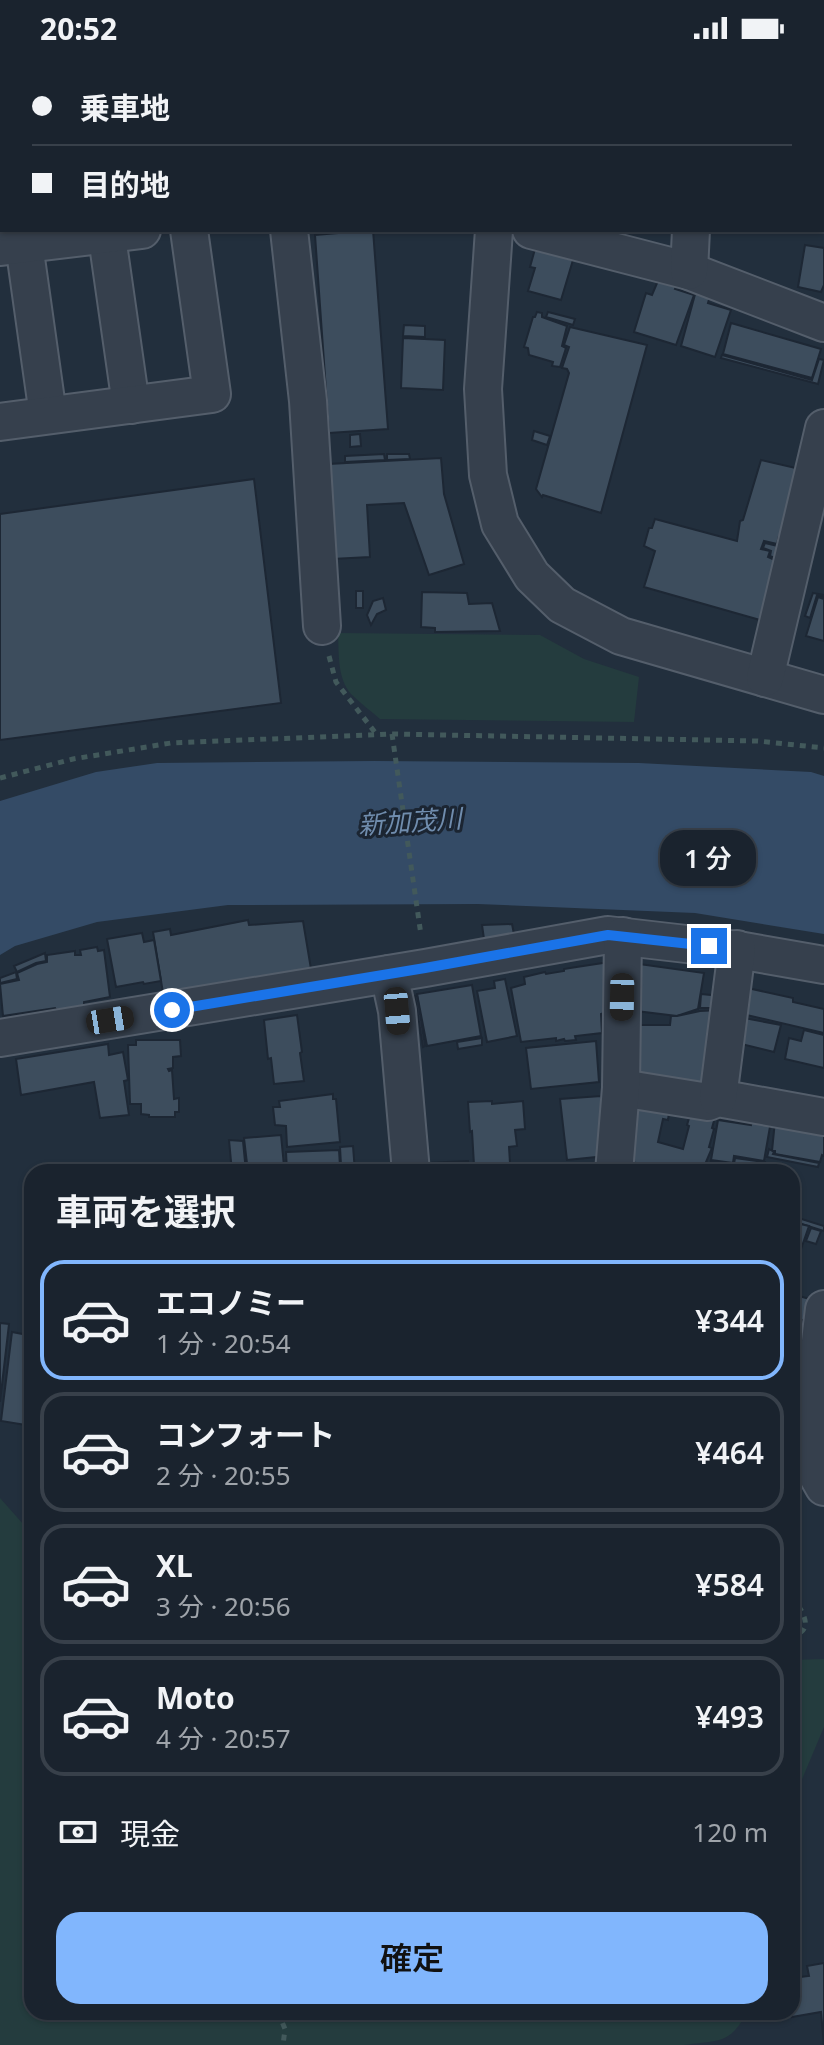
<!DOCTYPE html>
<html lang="ja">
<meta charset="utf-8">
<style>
body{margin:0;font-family:"Noto Sans","Noto Sans JP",sans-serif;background:#232b36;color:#f1f3f6;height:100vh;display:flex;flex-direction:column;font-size:30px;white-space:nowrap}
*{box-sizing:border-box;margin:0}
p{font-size:26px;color:#9fa4aa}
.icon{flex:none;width:44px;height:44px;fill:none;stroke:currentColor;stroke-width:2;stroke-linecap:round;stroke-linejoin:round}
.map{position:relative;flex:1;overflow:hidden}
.panel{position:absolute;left:24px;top:1108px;width:776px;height:856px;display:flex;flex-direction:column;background:#1a232e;border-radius:24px;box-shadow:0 2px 6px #0004,0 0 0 2px #38404a}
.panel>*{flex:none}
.top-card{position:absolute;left:0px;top:0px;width:824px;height:176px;box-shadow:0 2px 6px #0004,0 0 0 2px #38404a;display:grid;align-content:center;height:176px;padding:0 32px;background:#1a232e}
.end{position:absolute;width:36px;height:36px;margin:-18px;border:10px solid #1a73e8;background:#fff;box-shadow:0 0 0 4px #fff}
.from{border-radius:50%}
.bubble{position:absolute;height:56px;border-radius:24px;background:#1a232e;box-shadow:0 2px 6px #0004,0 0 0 2px #38404a;font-size:26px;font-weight:600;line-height:56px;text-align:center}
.car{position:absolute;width:24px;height:48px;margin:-24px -12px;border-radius:10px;box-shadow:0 0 6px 2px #0007;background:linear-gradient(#222 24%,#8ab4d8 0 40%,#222 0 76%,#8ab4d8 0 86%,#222 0)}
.top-card b{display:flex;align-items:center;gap:28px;height:76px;font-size:30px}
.top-card b+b{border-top:2px solid #38404a}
.top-card i{width:20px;height:20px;background:#f1f3f6}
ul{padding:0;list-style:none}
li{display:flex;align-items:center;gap:24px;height:120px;margin:0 16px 12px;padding:0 16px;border:4px solid #38404a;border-radius:24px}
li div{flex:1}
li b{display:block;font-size:30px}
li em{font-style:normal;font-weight:600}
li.current{border-color:#81b6fd}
li>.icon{width:72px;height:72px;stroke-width:1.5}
h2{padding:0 32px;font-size:36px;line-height:96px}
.pay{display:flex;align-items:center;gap:20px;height:88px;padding:0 32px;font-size:30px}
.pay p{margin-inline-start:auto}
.cta{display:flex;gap:16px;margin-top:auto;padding:16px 32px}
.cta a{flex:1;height:92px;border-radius:24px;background:#81b6fd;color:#111;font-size:32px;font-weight:600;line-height:92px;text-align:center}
.status{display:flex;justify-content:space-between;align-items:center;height:56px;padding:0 40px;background:#1a232e;direction:ltr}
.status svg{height:22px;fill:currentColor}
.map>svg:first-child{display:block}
.green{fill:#243c3e}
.water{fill:#344b66}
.building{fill:#3d4d5d;stroke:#1d2734;stroke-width:2}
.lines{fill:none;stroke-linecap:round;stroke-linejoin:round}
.minor-casing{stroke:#545e6b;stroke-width:40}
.path{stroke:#42595b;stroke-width:5;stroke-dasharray:6 6;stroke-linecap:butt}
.minor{stroke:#36404d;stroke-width:36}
.route{stroke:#1a73e8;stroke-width:10}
.labels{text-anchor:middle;stroke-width:6;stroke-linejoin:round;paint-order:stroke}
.water-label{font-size:26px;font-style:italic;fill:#708dae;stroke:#1b2532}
</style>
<div class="status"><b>20:52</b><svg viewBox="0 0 49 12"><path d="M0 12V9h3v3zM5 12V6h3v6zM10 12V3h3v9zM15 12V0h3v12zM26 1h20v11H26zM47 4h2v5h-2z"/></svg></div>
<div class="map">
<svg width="824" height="1989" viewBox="0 0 824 1989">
<rect width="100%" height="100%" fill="#222f3d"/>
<g class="green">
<path d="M338,577L540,579L584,603L639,621L634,666L380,663C371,655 360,647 351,638C337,622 339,597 338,577Z"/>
<path d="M0,1442L32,1478V1956H747C730,1989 718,1984 684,1989H0Z"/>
<polygon points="824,1603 824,1671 792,1747 792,1604"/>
</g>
<polygon class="water" points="374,705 639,707 811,716 824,720 824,878 695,857 478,848 228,849 97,866 15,890 0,899 0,745 96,716 157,707"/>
<g class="building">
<polygon points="0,0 65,0 65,2 2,2 2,69 0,69"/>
<rect x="614" y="0" width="67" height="2"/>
<polygon points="373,174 388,373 329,377 315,179"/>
<polygon points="805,189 824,192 824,229 821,236 798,231"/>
<polygon points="535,193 573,204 561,244 528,235 535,212 530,211"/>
<polygon points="660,220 678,226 675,233 694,239 676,289 634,276 646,237 652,239"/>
<polygon points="697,231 711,236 708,247 731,254 715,301 681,290"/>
<polygon points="537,256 542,257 542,261 567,270 562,290 566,292 560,311 552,310 553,306 529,299 528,292 524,291 533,261 535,261"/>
<polygon points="548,256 575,263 573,269 546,261"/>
<polygon points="731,267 821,293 812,322 723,298"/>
<polygon points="404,269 425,270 425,281 403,280"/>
<polygon points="570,271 647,289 601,457 543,439 542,441 536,433 569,317 567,313 562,312 569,291 564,289"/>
<polygon points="403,282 445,284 443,334 401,332"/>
<polygon points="722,299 812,324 819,303 824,304 818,328 721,302"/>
<polygon points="534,375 550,380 547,389 532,384"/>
<polygon points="360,378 361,390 350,391 350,379"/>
<polygon points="384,398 385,404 345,406 345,400"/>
<polygon points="387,398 409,398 410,403 387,404"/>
<polygon points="441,402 444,438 464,508 429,519 404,447 367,449 370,501 332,503 328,408"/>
<polygon points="761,404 800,413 782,480 779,480 777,488 764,485 761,493 770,495 768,501 777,505 760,564 644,531 655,495 644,490 649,472 652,472 655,463 737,485 740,465 743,464"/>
<polygon points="254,423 281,647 0,684 0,458"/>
<polygon points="765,487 782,491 779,504 770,500 771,495 763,492"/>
<rect x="356" y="535" width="7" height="17"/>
<polygon points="422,536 467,537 469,548 492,547 500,575 435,576 435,572 421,571"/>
<polygon points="813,537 824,539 824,541 817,539 810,562 805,560"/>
<polygon points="818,541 824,543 824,585 806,580"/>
<polygon points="383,542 386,554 377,558 371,569 367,559 373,545"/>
<polygon points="248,864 249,869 303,865 311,913 163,937 153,876 170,873 171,879"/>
<polygon points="512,868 514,878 484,883 482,869"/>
<polygon points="142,877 144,886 154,884 161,925 144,928 143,926 116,931 107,883"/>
<polygon points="97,891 98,895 104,894 110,941 84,946 84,951 56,954 55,952 3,960 0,928 19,924 17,917 37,908 47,906 47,899 75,895 75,899 81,899 80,894"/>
<polygon points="45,897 46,905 36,907 17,916 14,910"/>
<polygon points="616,905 604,957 601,958 602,977 575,980 576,984 565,985 564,983 556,985 556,982 521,986 511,932 525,928 524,921 545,916 546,918 564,915 564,913 570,912"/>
<polygon points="632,907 704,917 698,953 677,960 628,954"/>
<polygon points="16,916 17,923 0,927 0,922"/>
<polygon points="505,923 517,980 487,986 477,935 495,932 494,925"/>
<polygon points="472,929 481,980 427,990 417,938"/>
<polygon points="743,931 793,942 793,946 824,953 824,977 738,957"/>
<polygon points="701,938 721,940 720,952 700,952"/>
<polygon points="417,939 425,990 423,991 415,940"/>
<polygon points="720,954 708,1041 631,1027 630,969 670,969 671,960 677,960 700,955"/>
<polygon points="297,959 302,996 300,997 304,1025 274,1028 271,1002 268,1003 264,964"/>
<polygon points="739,961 781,969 774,996 733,986"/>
<polygon points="804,974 824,979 824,1012 785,1003 789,982 801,985"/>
<polygon points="482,982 482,989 458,993 457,986"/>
<polygon points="136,984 180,984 181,1000 173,1001 173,1012 168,1013 169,1015 172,1014 174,1043 179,1042 179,1056 175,1056 175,1061 149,1061 149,1059 141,1058 141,1048 130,1048 128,989 136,989"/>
<polygon points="596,985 599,1026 531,1033 526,992"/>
<polygon points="108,988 109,999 123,996 128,1024 124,1025 129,1059 100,1062 94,1026 21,1039 16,1003"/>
<polygon points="333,1038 333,1043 336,1043 340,1086 287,1091 286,1070 275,1069 273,1051 280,1051 279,1045"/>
<polygon points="601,1040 606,1100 567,1104 560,1043"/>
<polygon points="492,1045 492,1048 523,1045 525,1073 515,1074 517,1090 509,1091 510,1107 474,1109 472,1075 470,1076 468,1046"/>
<polygon points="626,1045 670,1050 668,1064 663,1063 658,1086 683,1093 689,1070 687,1069 693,1049 717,1054 712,1072 714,1073 709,1091 712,1092 706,1106 708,1107 705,1116 652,1116 644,1114 646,1108 620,1105"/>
<polygon points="752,1061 771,1065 764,1105 734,1100 733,1107 711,1104 718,1064 751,1069"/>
<polygon points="775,1065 824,1075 824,1100 822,1099 820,1106 775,1098 775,1095 772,1095"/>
<polygon points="281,1079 284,1110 282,1111 282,1116 248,1116 244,1082"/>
<polygon points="229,1084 243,1085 246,1116 232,1116"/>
<polygon points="353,1090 355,1116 344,1116 344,1108 341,1109 340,1091"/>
<polygon points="769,1093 774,1096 773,1098 819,1107 818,1111 767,1101"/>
<polygon points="339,1094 340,1110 343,1110 343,1116 287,1116 286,1096"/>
<polygon points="735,1102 765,1106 764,1116 709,1116 711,1105 734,1108"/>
<polygon points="468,1105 469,1116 427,1116 427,1107"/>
<polygon points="792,1160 824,1170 824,1175 792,1165"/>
<polygon points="792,1166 809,1170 801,1193 792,1190"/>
<polygon points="811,1172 821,1175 816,1188 806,1185"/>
<polygon points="792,1238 813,1244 807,1265 794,1262 792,1270"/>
<polygon points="30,1265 32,1265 32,1370 1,1365 12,1276 28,1279"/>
<polygon points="0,1267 9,1268 0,1346"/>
<polygon points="792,1279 806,1282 803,1294 792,1291"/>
<polygon points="792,1293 801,1295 794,1325 792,1325"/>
<polygon points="824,1907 824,1989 821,1956 792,1961 792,1922 809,1920 807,1910"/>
</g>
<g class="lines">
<g class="minor-casing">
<g id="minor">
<polyline points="83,0 83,2"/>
<polyline points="164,0 164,2"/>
<polyline points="233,0 234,2"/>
<polyline points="500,2 501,0"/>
<polyline points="698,2 698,0"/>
<polyline points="22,174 48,359"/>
<polyline points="106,174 131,349"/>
<polyline points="289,174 308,345 322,570"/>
<polyline points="494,174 483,333 488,419 500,468 532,520 562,549 621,580 824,639"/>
<polyline points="531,174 689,215 824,267"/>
<polyline points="1,191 142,174"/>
<polyline points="689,215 691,174"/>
<polyline points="0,366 212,338 189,174"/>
<polyline points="765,622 824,372"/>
<polyline points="389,918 397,955 411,1116"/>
<polyline points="0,982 425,912 608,879 738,894 824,909"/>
<polyline points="621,1032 708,1046 718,1042 824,1061"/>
<polyline points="718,1042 737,893"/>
<polyline points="614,1116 621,1032 623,880"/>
<polyline points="824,1253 807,1391 812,1410 824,1431"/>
</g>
</g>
<g class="path">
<polyline points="329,600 336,626 377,679"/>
<polyline points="392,678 421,879"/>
<polyline points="0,722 73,703 171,687 392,678 758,685 824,692"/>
<polyline points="792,1504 799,1450"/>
<path d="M792,1540C801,1554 817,1574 792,1580"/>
<polyline points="278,1956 285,1973 283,1989"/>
</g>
<use href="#minor" class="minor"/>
</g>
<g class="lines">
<polyline class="route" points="172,954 425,912 608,879 709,890"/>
</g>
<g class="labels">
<g class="water-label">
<text transform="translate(410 766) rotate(-4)" y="9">新加茂川</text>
</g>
</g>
</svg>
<i class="end from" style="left:172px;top:954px"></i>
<i class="end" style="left:709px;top:890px"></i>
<div class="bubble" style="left:660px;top:774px;width:96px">1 分</div>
<i class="car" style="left:622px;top:941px;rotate:181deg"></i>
<i class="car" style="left:397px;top:955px;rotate:175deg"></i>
<i class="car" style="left:110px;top:964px;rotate:81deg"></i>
<div class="top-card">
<b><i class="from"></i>乗車地</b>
<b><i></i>目的地</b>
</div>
<section class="panel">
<h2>車両を選択</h2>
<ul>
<li class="current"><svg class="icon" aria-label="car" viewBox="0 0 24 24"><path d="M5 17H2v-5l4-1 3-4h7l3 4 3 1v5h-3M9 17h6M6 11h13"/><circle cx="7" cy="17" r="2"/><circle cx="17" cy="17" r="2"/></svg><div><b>エコノミー</b><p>1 分 · 20:54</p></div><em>¥344</em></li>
<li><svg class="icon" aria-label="car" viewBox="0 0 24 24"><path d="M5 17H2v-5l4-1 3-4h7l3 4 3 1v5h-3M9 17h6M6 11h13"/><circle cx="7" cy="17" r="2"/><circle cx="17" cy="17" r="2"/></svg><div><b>コンフォート</b><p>2 分 · 20:55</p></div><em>¥464</em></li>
<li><svg class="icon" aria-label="car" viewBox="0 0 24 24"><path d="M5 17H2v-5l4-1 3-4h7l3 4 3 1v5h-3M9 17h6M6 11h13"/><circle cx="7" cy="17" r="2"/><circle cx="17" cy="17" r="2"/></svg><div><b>XL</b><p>3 分 · 20:56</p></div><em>¥584</em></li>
<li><svg class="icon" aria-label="car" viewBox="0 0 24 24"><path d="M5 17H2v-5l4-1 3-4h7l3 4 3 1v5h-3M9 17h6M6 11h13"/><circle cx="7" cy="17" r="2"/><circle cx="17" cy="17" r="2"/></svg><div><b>Moto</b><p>4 分 · 20:57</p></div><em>¥493</em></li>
</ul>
<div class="pay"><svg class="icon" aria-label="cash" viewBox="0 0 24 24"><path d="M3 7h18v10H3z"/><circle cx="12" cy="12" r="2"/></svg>現金<p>120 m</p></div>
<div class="cta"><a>確定</a></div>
</section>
</div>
